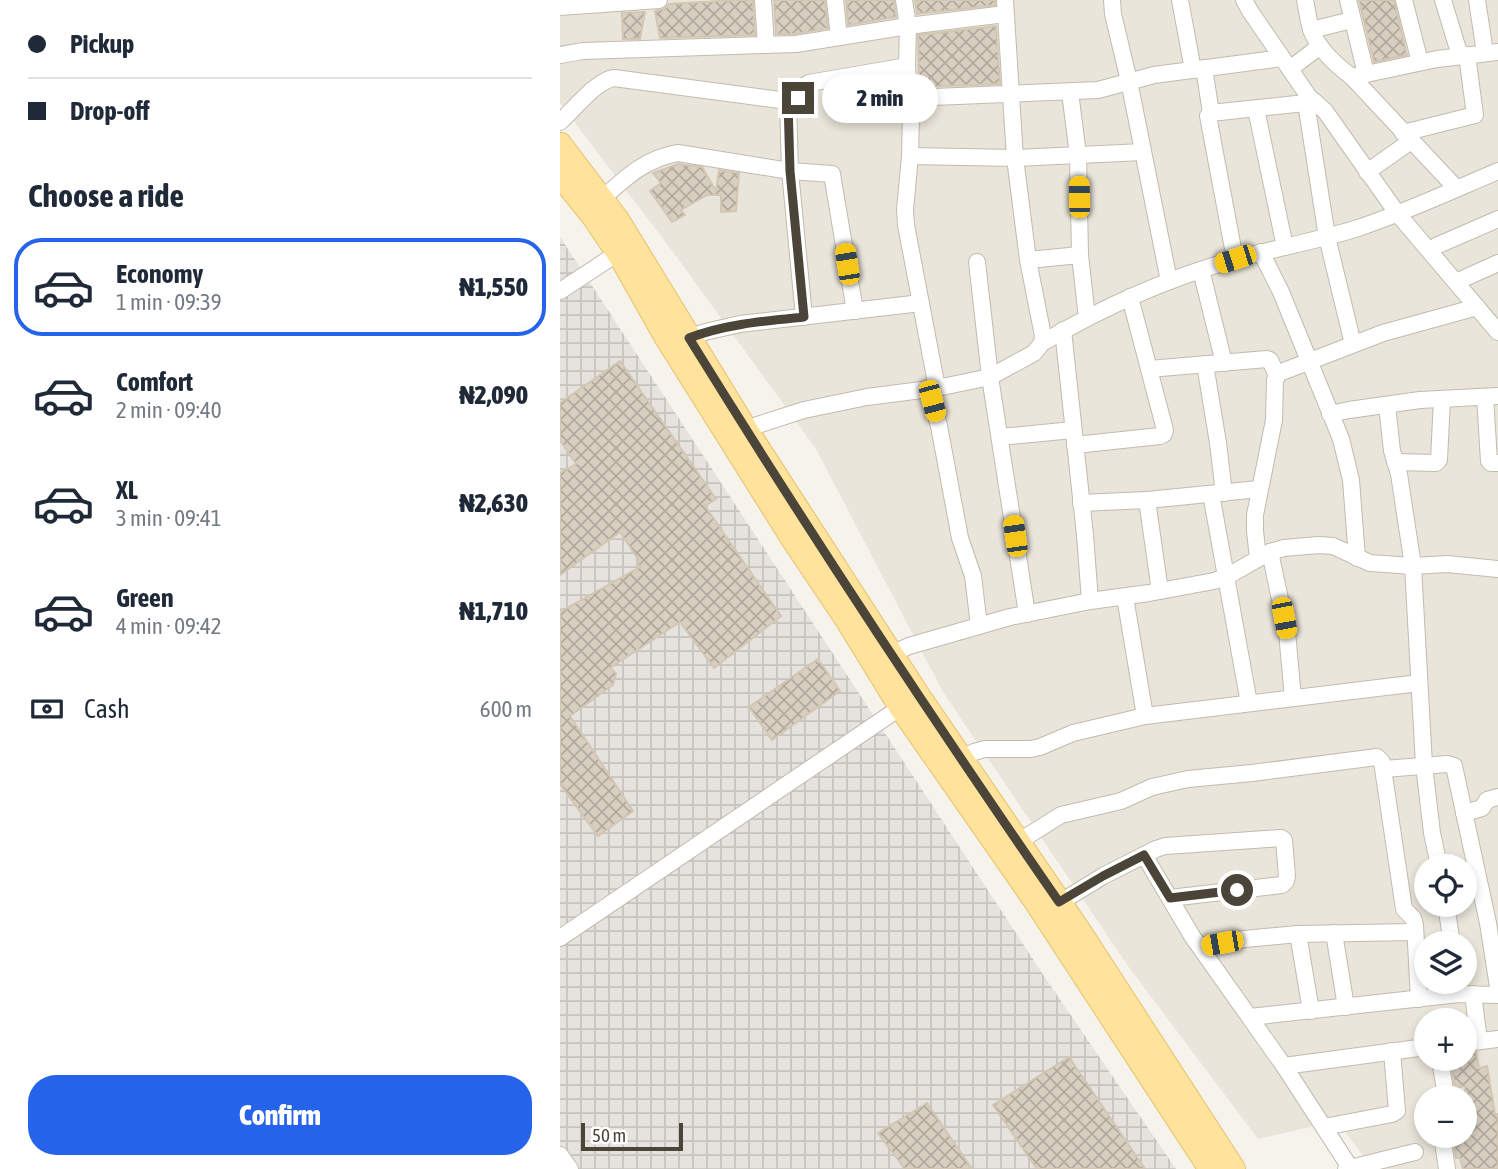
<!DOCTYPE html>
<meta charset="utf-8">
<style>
body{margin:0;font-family:"Asap Condensed",sans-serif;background:#f2f2f3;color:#1f2937;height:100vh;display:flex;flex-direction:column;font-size:26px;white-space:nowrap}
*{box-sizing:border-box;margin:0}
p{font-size:23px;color:#747a83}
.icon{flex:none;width:38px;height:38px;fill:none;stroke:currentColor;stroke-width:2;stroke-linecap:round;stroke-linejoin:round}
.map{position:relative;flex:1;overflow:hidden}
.details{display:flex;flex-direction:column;background:#fff;width:560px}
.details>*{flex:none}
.hud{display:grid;align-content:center;height:154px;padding:0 28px;background:#fff}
.buttons{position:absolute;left:854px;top:854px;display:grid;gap:14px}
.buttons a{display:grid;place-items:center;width:63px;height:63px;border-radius:50%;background:#fff;box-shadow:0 4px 10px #0003;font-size:35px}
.scale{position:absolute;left:21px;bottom:18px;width:102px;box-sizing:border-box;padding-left:7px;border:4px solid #4b4439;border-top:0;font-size:19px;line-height:24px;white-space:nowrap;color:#4b4439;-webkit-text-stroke:5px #fff;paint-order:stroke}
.end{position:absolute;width:32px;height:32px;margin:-16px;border:9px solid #4b4439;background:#fff;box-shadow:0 0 0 4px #fff}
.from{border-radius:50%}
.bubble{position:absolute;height:49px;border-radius:24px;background:#fff;box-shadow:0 4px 10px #0003;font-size:23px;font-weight:800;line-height:49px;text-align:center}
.car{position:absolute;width:21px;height:42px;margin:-21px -10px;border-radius:9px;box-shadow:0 0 5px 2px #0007;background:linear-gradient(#f5c518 24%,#345 0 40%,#f5c518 0 76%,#345 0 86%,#f5c518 0)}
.hud b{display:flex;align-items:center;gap:24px;height:66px;font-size:26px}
.hud b+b{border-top:2px solid #e0e1e3}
.hud i{width:18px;height:18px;background:#1f2937}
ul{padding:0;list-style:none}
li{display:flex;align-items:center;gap:21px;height:98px;margin:0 14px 10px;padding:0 14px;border:4px solid transparent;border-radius:28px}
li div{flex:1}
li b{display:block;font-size:26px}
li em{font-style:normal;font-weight:800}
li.active{border-color:#2563eb}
li>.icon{width:63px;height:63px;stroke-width:1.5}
h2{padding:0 28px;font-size:32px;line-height:84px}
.pay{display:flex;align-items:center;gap:18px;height:77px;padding:0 28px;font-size:26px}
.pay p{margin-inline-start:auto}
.cta{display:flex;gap:14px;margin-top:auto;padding:14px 28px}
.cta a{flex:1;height:80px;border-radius:28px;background:#2563eb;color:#fff;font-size:28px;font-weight:800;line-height:80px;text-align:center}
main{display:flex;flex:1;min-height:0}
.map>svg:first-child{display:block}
.residential{fill:#eae5da;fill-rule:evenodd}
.industrial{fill:url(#industrial-grid)}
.building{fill:url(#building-cross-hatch);stroke:#d3c7b4;stroke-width:2}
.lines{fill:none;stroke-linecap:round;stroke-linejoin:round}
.street-casing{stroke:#c2bbae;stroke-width:18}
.primary-casing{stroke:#e6c16a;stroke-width:26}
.street{stroke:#fff;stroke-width:16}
.primary{stroke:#ffe39c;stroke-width:24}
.route{stroke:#4b4439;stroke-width:9}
</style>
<main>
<section class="details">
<div class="hud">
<b><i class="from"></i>Pickup</b>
<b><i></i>Drop-off</b>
</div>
<h2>Choose a ride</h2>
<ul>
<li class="active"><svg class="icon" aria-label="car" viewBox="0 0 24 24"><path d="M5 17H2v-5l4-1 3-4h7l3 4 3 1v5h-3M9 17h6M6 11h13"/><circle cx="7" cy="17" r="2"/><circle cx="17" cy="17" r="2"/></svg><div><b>Economy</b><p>1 min · 09:39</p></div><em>₦1,550</em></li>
<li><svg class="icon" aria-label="car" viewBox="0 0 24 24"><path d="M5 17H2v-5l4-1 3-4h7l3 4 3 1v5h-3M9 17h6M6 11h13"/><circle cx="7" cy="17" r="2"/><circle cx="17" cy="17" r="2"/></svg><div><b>Comfort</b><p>2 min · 09:40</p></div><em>₦2,090</em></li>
<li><svg class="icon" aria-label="car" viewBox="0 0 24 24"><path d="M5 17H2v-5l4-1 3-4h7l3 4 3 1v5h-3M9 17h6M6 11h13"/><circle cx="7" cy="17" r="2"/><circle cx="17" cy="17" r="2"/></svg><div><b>XL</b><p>3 min · 09:41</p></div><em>₦2,630</em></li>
<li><svg class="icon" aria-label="car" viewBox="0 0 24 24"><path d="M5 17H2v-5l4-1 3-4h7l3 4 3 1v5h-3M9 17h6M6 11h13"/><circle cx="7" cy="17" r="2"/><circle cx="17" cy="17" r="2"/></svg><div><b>Green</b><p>4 min · 09:42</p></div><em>₦1,710</em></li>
</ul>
<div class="pay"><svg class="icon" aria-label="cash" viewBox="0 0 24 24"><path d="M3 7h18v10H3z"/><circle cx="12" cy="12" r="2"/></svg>Cash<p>600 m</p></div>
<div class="cta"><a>Confirm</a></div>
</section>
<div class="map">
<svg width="938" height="1169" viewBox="0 0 938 1169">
<defs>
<pattern id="industrial-grid" width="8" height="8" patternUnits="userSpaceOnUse" patternTransform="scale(1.75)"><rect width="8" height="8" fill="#e6e2dd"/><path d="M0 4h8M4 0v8" fill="none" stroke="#c7c3be"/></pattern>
<pattern id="building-cross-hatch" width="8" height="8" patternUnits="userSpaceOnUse" patternTransform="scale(1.75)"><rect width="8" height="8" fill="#d8cfc1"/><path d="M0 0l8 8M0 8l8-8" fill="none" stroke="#b1aa9e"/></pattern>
</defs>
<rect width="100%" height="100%" fill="#f6f3ec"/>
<path class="residential" d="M0,0H938V1169H813L777,1121L698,1139L568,966L383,692L256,449L113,252L0,103ZM866,866H905V905H866ZM866,943H905V982H866ZM866,1020H905V1059H866ZM866,1097H905V1136H866Z"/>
<polygon class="industrial" points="0,237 486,979 616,1169 0,1169"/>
<g class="building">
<polygon points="177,0 193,0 195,35 100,38 95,11 104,9 109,4"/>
<polygon points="214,0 265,0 268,28 235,34 216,34"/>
<polygon points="286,0 334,0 336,17 288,25"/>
<polygon points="355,0 435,0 435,5 357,14"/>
<polygon points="799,0 834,0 847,55 814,62"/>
<polygon points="85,12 80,39 63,39 62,13"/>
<polygon points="436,26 440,84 359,87 358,35"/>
<polygon points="118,164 142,167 156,191 159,170 179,173 176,211 161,212 161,195 147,195 121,210 125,215 112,222 90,191 101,183 93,173"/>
<polygon points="60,361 156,499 145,506 221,616 154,668 120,622 50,668 56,673 53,685 10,716 73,811 38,836 0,784 0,612 80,567 77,564 80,562 60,532 0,575 0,473 16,464 0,440 0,403"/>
<polygon points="258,659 280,691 212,740 189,707"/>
<polygon points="916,1052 919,1068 927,1066 935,1114 938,1114 938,1169 903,1169 900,1158 896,1158 893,1136 905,1136 905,1086 895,1088 891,1059 905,1059 905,1053"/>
<polygon points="509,1057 585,1169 477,1169 433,1105"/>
<polygon points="367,1103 412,1169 345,1169 318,1133"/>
</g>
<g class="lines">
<g class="street-casing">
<g id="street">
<polyline points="203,0 206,45"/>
<polyline points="275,0 279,37"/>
<polyline points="344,0 348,26 347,66 351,115 350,156 345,210 346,225 377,388 373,393 372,401 379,426 400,538 413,576 419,626"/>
<polyline points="552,0 553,14 569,81 609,281"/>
<polyline points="620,0 633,70"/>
<polyline points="684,0 690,11 749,97 765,111 837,213 938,332"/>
<path d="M745,0C747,9 748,20 751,29C757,48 776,65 792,77L896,188"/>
<polyline points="788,0 806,74"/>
<polyline points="844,0 860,62"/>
<polyline points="883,0 900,56"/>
<polyline points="917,0 925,53"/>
<polyline points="0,7 99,0"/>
<polyline points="751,30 792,20"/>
<polyline points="0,55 23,51 236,44 348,26 445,14"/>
<polyline points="644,68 651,113 648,116 675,259"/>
<polyline points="730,69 760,46"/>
<polyline points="792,77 877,59 938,52"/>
<polyline points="510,92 518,155 520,255 527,318"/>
<polyline points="350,98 538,90 594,75 722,58"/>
<polyline points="228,101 230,171 244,317"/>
<polyline points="746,103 767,237 793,344"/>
<polyline points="696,109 725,247"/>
<polyline points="651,113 755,102"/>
<path d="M0,122C13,110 37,80 54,78L228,101L238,98L244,86L249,83L347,66"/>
<polyline points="843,133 915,115 907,55"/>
<polyline points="350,156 455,158 583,152"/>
<polyline points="807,172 851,141"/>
<path d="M42,199C65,178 86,158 118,153L230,171L272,174L295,311"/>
<polyline points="876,246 938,219"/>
<polyline points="701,252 721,292 781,439 791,480 797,558"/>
<polyline points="468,260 520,255"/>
<polyline points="417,262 430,377 467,614"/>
<polyline points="641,270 664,363"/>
<polyline points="896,282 938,263"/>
<polyline points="0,291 58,253"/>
<polyline points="503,330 525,535 530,601"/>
<polyline points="129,338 145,332 180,324 361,303"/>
<path d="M482,343C543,307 608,278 676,259C716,248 756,241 795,229C844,213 891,191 938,171"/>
<polyline points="645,364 658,443 664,493"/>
<polyline points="589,369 707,359 710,360 717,376"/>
<polyline points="925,397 929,461 931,463 938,463"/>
<polyline points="827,405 832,451 839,474 853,566 864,765 872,833 879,866"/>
<polyline points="770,414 789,410 860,400 938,396"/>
<polyline points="185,429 244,410 307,397 377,388 430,377 474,353 482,343 483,336 468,260 455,158 445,0"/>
<polyline points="440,437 513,430"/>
<polyline points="515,445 600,436 604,434 605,430 570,297"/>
<polyline points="835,462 876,463 879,460 882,399"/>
<polyline points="651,494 689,703"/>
<polyline points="587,500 600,591"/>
<polyline points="521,503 587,500 699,489"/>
<polyline points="710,552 727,632 733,698"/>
<polyline points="698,558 695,531 695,515 714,420 715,380 719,373 823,333 917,307"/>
<polyline points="565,597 585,716"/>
<polyline points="331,654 349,646 450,617 530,601 589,593 654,581 666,577 710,552 724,548 759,545 773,546 810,563 853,566 887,564 938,569"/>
<polyline points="402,759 414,752 425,749 471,749 480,747 513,733 585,716 859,683"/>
<polyline points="824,769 887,764 894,766 928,923 938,987"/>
<polyline points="904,813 922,808 927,800 938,797"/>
<polyline points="458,842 501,815 561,801 592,787 628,779 692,773 817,757 822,762 844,909 853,918 855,925 859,999"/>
<polyline points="584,855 632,936 724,1066 791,1169"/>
<polyline points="499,903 543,876 596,849 605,846 721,838 724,840 727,876 726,881 722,885 610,898"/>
<polyline points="886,905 892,943"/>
<polyline points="774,933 786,1007"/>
<polyline points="738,934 751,1011"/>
<polyline points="0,938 347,703"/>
<polyline points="640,946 684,939 738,934 855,932"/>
<polyline points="913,994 919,1041"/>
<polyline points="690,1017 899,994 938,995"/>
<polyline points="905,1043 938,1039"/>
<polyline points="880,1059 886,1097"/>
<polyline points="724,1066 866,1047"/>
<polyline points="764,1127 832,1114 837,1111 832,1051"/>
<polyline points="882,1136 887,1169"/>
<polyline points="0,1155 10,1169"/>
<polyline points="786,1169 855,1152"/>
</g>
</g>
<g class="primary-casing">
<g id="primary">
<polyline points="0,145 57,220 185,429 358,696 518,930 673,1169"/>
<polyline points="0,174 35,218 62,258 106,336 234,540 287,619 341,707 474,898 651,1169"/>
</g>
</g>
<use href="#street" class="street"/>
<use href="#primary" class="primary"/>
</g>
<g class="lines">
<path class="route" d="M238,98L228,101L230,171L244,317C205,321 166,324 129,338C247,529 371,717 499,902L543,876L584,855L610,898L677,890"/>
</g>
</svg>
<div class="buttons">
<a><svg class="icon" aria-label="locate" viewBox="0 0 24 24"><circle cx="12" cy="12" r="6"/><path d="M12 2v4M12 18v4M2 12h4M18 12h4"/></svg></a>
<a><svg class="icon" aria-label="layers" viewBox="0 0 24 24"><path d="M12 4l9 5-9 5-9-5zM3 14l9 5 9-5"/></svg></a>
<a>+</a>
<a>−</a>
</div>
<div class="scale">50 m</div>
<i class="end from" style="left:677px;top:890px"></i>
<i class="end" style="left:238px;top:98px"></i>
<div class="bubble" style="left:262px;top:74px;width:116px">2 min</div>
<i class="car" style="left:519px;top:197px;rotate:359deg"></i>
<i class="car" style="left:675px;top:259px;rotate:252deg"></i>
<i class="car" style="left:287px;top:264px;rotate:351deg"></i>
<i class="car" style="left:372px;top:401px;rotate:165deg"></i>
<i class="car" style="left:455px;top:536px;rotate:352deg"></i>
<i class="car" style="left:724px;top:618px;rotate:169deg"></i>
<i class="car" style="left:662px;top:943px;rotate:260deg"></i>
</div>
</main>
